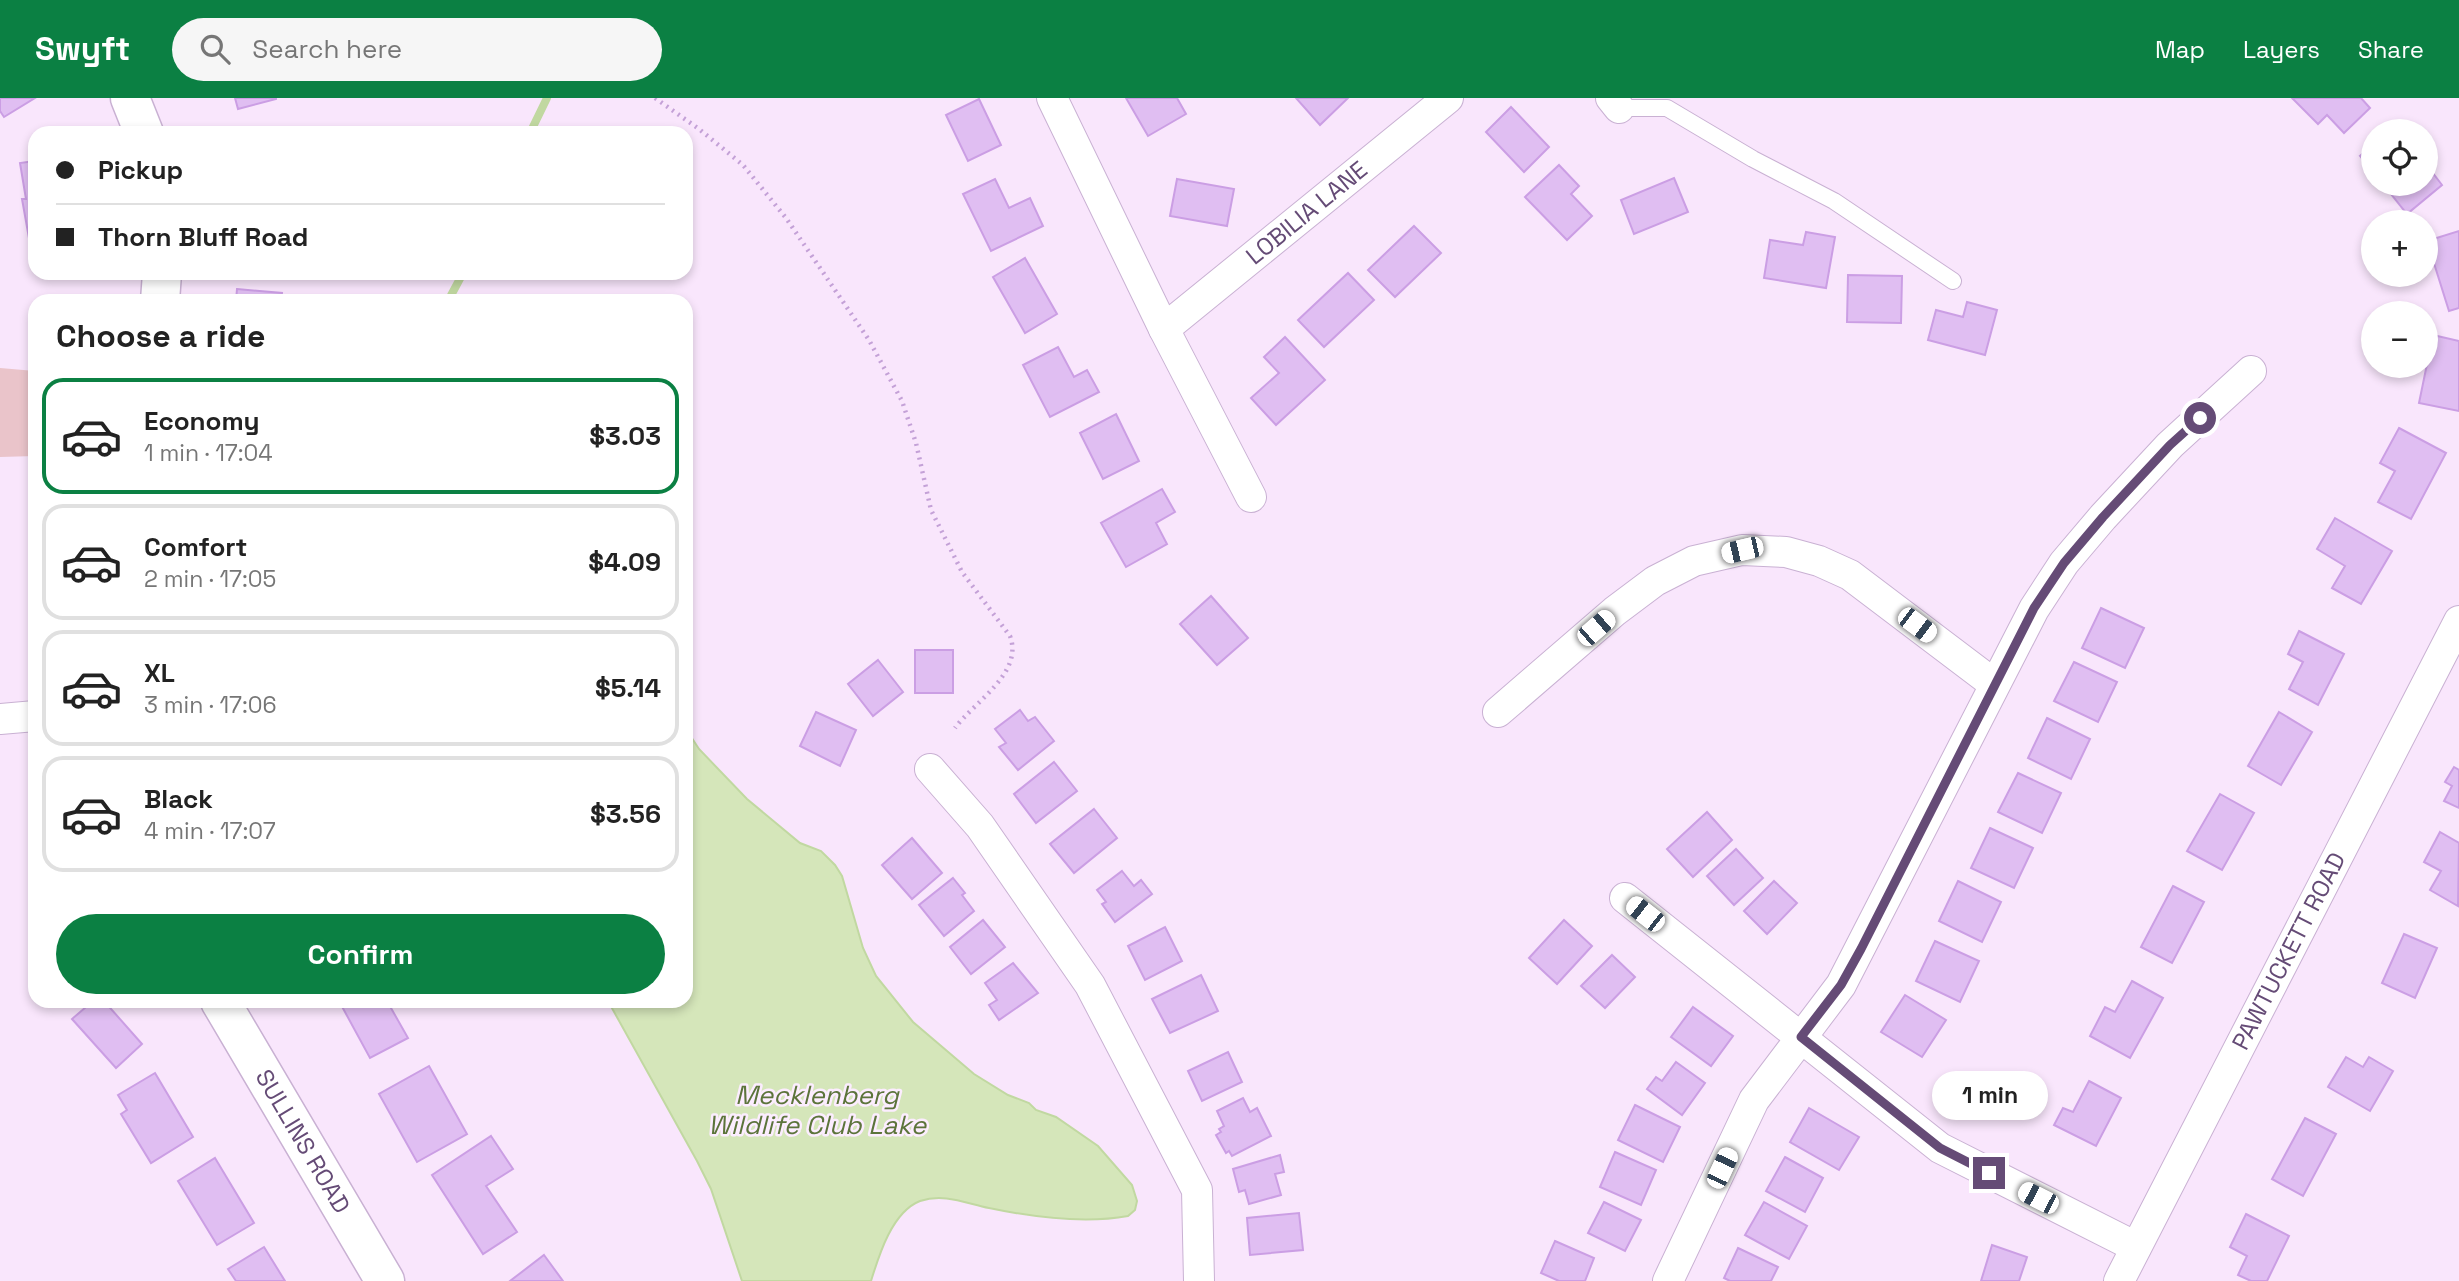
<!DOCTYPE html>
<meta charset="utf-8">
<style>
body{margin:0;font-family:"Space Grotesk",sans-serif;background:#f6f6f6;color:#222;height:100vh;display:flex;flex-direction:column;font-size:26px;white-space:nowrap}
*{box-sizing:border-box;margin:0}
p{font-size:23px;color:#767676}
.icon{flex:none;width:38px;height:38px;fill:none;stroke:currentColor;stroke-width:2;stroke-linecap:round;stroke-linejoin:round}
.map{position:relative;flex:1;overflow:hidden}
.panel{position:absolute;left:28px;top:196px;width:665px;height:714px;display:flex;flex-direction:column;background:#fff;border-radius:21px;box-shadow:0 4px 10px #0003}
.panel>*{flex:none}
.top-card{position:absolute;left:28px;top:28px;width:665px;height:154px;border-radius:21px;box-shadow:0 4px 10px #0003;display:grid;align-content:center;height:154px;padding:0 28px;background:#fff}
.tools{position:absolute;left:2361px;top:21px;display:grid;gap:14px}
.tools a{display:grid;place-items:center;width:77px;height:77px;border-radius:50%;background:#fff;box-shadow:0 4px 10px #0003;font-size:35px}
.end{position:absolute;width:32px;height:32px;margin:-16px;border:9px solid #654b76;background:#fff;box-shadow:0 0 0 4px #fff}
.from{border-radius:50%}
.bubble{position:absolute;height:49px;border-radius:24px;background:#fff;box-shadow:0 4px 10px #0003;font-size:23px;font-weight:800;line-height:49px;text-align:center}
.car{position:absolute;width:21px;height:42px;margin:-21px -10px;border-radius:9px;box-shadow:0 0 5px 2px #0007;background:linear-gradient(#fff 24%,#345 0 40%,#fff 0 76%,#345 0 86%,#fff 0)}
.top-card b{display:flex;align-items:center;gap:24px;height:66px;font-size:26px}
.top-card b+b{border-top:2px solid #e0e0e0}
.top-card i{width:18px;height:18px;background:#222}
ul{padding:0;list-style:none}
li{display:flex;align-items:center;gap:21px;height:116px;margin:0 14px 10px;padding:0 14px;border:4px solid #e0e0e0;border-radius:21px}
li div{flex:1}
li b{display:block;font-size:26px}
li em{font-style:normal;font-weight:800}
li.selected{border-color:#0b8043}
li>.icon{width:63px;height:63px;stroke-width:1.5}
h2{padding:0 28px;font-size:32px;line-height:84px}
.action{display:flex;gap:14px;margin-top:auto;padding:14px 28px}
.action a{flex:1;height:80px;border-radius:42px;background:#0b8043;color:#fff;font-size:28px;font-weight:800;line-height:80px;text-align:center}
header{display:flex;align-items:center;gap:42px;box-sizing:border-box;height:98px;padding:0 35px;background:#0b8043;color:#fff}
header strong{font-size:33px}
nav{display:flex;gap:38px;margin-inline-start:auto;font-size:24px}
.search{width:490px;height:63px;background:#f6f6f6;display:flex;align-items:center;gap:18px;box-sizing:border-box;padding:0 24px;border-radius:38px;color:#767676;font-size:26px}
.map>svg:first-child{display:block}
.green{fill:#eac4ca}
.water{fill:#d5e6ba;stroke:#c1d8a1;stroke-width:2}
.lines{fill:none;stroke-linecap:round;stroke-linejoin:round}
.stream{stroke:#c1d8a1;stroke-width:8}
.building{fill:#e0bef2;stroke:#cb9ee4;stroke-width:2}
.service-casing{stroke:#c9b1d3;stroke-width:18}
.minor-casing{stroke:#c9b1d3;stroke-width:32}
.tertiary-casing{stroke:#c9b1d3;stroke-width:41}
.path{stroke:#c4a1d7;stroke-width:4.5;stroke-dasharray:2 5;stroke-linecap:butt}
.service{stroke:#fff;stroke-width:16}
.minor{stroke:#fff;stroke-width:30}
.tertiary{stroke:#fff;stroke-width:38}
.route{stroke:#654b76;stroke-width:9}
.labels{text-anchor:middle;stroke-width:5;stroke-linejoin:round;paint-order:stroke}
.street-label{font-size:24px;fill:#654b76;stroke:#fcedff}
.water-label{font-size:26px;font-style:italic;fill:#5c743b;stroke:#fcedff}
</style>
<header>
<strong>Swyft</strong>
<div class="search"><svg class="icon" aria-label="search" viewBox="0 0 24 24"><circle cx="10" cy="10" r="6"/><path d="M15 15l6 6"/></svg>Search here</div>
<nav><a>Map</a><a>Layers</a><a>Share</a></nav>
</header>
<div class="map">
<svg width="2459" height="1183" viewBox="0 0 2459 1183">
<rect width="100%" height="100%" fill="#f9e6fc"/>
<polygon class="green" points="0,270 35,273 35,358 0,359"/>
<path class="water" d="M686,631L699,651L747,701L800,745L821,753L835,767L842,778L863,850L876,878L913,924L974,976L1008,997L1029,1005L1036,1012L1056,1019L1098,1048L1132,1087L1137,1103L1135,1112L1128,1118C1084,1126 1032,1119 989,1110C965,1105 944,1095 920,1103C892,1114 879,1157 871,1183H742L711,1091L697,1063L608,903H686Z"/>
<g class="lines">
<g class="stream">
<polyline points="530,35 547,0"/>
<polyline points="448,203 463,175"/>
</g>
</g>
<g class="building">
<polygon points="0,0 35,0 4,19 0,13"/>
<polygon points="235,0 276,0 276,1 238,11"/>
<polygon points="1126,0 1177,0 1186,16 1148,38"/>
<polygon points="1296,0 1348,0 1320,27"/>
<polygon points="2292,0 2361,0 2370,10 2344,35 2327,17 2318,26"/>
<polygon points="979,1 1001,47 968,63 946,17"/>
<polygon points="1511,9 1549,49 1524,74 1486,34"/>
<polygon points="2373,47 2373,74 2360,58"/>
<polygon points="35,63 35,174 22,101 26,101 20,65"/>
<polygon points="2426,66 2442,87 2407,116 2383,86 2426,86"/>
<polygon points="1559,67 1579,88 1571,96 1592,118 1567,142 1525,99"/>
<polygon points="1674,80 1688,114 1634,136 1621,102"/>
<polygon points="995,81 1009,110 1030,100 1043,128 991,153 963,96"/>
<polygon points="1177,81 1234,91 1227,128 1170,118"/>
<polygon points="1414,128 1441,155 1395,199 1368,172"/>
<polygon points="2459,133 2459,210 2449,213 2427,143"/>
<polygon points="1806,134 1835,139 1826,190 1764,180 1770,142 1803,147"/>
<polygon points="1025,160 1057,216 1025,235 993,179"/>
<polygon points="1348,175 1374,202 1324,249 1298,222"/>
<polygon points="1848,177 1902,178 1901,225 1847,224"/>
<polygon points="237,191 282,195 281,203 236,203"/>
<polygon points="1967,204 1997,212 1985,257 1928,242 1936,212 1963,219"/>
<polygon points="2433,237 2459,243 2459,313 2419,305"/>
<polygon points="1285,239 1325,282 1276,327 1251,300 1279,275 1264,259"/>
<polygon points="1058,249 1074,279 1087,272 1099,294 1050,319 1023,267"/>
<polygon points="1116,316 1139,363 1103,381 1080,335"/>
<polygon points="2399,330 2446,355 2411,421 2378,404 2395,373 2380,365"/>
<polygon points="1162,391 1175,414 1156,425 1167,446 1126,469 1101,425"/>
<polygon points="2335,420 2392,453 2361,506 2332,490 2345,468 2317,451"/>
<polygon points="1211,498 1248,540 1217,567 1180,526"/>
<polygon points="2101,510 2144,530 2125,570 2082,550"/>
<polygon points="2299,533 2344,556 2318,607 2289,591 2303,564 2288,556"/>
<rect x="915" y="552" width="38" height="43"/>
<polygon points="878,562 903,594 873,618 848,586"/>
<polygon points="2074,564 2117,584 2098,624 2054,603"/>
<polygon points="1020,612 1028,623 1035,619 1054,643 1018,672 999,649 1006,645 995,631"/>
<polygon points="816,614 856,632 840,668 800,648"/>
<polygon points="2279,614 2312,634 2281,687 2248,668"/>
<polygon points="2047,620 2090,641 2071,681 2028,660"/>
<polygon points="1054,664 1077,693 1036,725 1014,696"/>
<polygon points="2454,669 2459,672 2459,710 2444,703 2452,688 2445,684"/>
<polygon points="2018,675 2061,695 2042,735 1998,714"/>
<polygon points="2220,696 2254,715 2222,772 2187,753"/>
<polygon points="1094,711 1117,740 1074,775 1050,746"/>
<polygon points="1707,714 1732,742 1693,779 1667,751"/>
<polygon points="1990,730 2033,750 2014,790 1971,770"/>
<polygon points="2440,734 2459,745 2458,808 2430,792 2441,773 2424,764"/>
<polygon points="912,740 942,775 912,801 882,767"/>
<polygon points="1736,751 1763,780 1734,807 1707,778"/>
<polygon points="1122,773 1134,788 1141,782 1152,796 1115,824 1102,806 1106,804 1097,792"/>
<polygon points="953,780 965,795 962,797 974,813 944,838 919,807"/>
<polygon points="1774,783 1797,805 1767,836 1744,813"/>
<polygon points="1958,783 2001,804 1982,844 1939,823"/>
<polygon points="2173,788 2204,804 2172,865 2141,849"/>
<polygon points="983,822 1005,849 971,876 950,849"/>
<polygon points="1564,822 1592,848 1557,886 1529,860"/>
<polygon points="1165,829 1182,863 1145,882 1128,848"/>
<polygon points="2404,836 2437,850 2415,900 2382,885"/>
<polygon points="1935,843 1979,863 1960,904 1916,883"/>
<polygon points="1612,857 1635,879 1605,910 1581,888"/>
<polygon points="1013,865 1038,895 999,922 989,907 997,902 985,885"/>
<polygon points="1201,877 1218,913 1170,935 1152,901"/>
<polygon points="2132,883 2163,900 2130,960 2090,938 2105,909 2115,914"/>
<polygon points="1905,897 1946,922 1922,959 1881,934"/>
<polygon points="93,903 104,903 142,946 116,970 72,921"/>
<polygon points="339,903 387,903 408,940 370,960"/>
<polygon points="1693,909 1733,938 1711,968 1671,939"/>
<polygon points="1228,954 1242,984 1202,1003 1188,973"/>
<polygon points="2346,959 2363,969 2369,959 2393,973 2370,1013 2328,989"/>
<polygon points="1676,964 1705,985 1682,1017 1647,991 1656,979 1662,983"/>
<polygon points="429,968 467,1036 417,1064 379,996"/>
<polygon points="155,975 193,1039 151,1065 121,1016 127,1012 118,997"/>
<polygon points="2089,983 2121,1000 2096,1048 2054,1027 2063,1010 2073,1014"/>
<polygon points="1243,1000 1250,1014 1257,1010 1271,1038 1232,1058 1229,1053 1226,1055 1216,1037 1221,1034 1219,1031 1224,1028 1217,1013"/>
<polygon points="1635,1007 1680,1029 1663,1064 1618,1042"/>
<polygon points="1809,1010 1859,1039 1839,1072 1790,1044"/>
<polygon points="2305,1020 2336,1036 2303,1098 2272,1081"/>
<polygon points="491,1038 513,1071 486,1088 517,1134 483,1156 432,1077"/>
<polygon points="1615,1054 1656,1072 1641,1107 1600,1089"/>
<polygon points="1280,1057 1284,1074 1275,1076 1281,1097 1249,1106 1245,1092 1239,1094 1233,1071"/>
<polygon points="1785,1059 1823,1080 1805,1114 1766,1093"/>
<polygon points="215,1060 254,1125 217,1147 178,1083"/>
<polygon points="1604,1104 1641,1122 1625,1153 1588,1135"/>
<polygon points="1764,1104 1807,1128 1789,1161 1745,1137"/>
<polygon points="1299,1115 1303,1152 1250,1157 1247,1120"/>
<polygon points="2246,1116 2289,1138 2267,1183 2251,1183 2238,1177 2247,1158 2230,1149"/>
<polygon points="1555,1143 1594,1160 1585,1183 1559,1183 1541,1175"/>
<polygon points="1992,1147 2027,1159 2019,1183 1981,1183"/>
<polygon points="264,1149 285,1183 236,1183 228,1171"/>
<polygon points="1738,1150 1778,1169 1771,1183 1730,1183 1724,1180"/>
<polygon points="544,1157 563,1183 510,1183"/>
</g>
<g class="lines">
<g class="service-casing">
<polyline id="service" points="1619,10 1667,10 1753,61 1834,103 1953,183"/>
</g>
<g class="minor-casing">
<g id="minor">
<polyline points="1052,0 1164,231 1251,399"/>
<polyline points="1611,0 1619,10"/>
<path id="s1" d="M1164,231L1448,0"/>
<polyline points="1498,614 1615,513 1655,483 1694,463 1742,452 1786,454 1819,463 1850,477 1994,586"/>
<polyline points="0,621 35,618"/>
<polyline points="930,671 980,728 1090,887 1197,1092 1199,1183"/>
<polyline points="1625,800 1940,1050 2136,1149"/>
<polyline points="1668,1183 1754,1002 1841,887 2034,511 2064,465 2103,419 2170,347 2251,273"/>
<path id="s2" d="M2119,1183L2459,523"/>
</g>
</g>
<g class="tertiary-casing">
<g id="tertiary">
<polyline points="130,0 144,35"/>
<polyline points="160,203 162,175"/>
<path id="s3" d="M220,903L385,1183"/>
</g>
</g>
<path class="path" d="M655,0L699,31L743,67L786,120L869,242L902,303L916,345L931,412L962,474L1010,538C1024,575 974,604 955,630"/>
<use href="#service" class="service"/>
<use href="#minor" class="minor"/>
<use href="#tertiary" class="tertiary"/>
</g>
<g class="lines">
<polyline class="route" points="1989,1075 1940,1050 1801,939 1841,887 1861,851 2034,510 2064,465 2103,419 2170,347 2200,320"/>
</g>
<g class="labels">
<g class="street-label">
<text dy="8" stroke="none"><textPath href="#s1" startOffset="184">LOBILIA LANE</textPath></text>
<text dy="8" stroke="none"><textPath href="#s2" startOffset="371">PAWTUCKETT ROAD</textPath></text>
<text dy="8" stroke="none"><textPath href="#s3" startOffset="163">SULLINS ROAD</textPath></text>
</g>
<g class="water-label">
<text x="817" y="1006">Mecklenberg<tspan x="817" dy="30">Wildlife Club Lake</tspan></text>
</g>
</g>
</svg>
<div class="tools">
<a><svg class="icon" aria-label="locate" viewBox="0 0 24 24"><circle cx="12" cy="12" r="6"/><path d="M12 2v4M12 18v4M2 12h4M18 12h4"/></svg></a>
<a>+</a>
<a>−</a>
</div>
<i class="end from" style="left:2200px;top:320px"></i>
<i class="end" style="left:1989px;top:1075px"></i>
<div class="bubble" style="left:1932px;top:973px;width:116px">1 min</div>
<i class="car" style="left:1742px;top:452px;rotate:257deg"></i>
<i class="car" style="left:1917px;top:527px;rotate:127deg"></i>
<i class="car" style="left:1596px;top:530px;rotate:49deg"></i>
<i class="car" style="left:1645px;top:816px;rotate:308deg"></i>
<i class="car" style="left:1722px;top:1070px;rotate:25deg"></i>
<i class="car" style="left:2038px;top:1100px;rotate:297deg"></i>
<div class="top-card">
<b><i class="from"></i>Pickup</b>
<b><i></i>Thorn Bluff Road</b>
</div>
<section class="panel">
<h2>Choose a ride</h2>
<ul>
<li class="selected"><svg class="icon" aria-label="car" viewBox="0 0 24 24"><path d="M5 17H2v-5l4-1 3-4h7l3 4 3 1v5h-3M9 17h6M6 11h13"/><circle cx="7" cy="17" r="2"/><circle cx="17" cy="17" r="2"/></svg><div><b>Economy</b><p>1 min · 17:04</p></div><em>$3.03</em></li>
<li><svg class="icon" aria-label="car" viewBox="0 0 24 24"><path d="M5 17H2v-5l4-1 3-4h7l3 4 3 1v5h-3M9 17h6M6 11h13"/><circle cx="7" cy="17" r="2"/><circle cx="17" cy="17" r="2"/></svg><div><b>Comfort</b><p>2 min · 17:05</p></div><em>$4.09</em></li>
<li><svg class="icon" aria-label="car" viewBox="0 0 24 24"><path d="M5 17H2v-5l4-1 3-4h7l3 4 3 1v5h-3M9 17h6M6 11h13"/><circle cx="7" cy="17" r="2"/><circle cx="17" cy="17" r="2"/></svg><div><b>XL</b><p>3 min · 17:06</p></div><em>$5.14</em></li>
<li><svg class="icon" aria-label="car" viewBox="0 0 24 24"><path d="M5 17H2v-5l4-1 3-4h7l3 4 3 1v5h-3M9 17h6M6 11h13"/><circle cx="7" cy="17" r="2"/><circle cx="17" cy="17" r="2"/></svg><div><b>Black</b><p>4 min · 17:07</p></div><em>$3.56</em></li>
</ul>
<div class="action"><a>Confirm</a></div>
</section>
</div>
